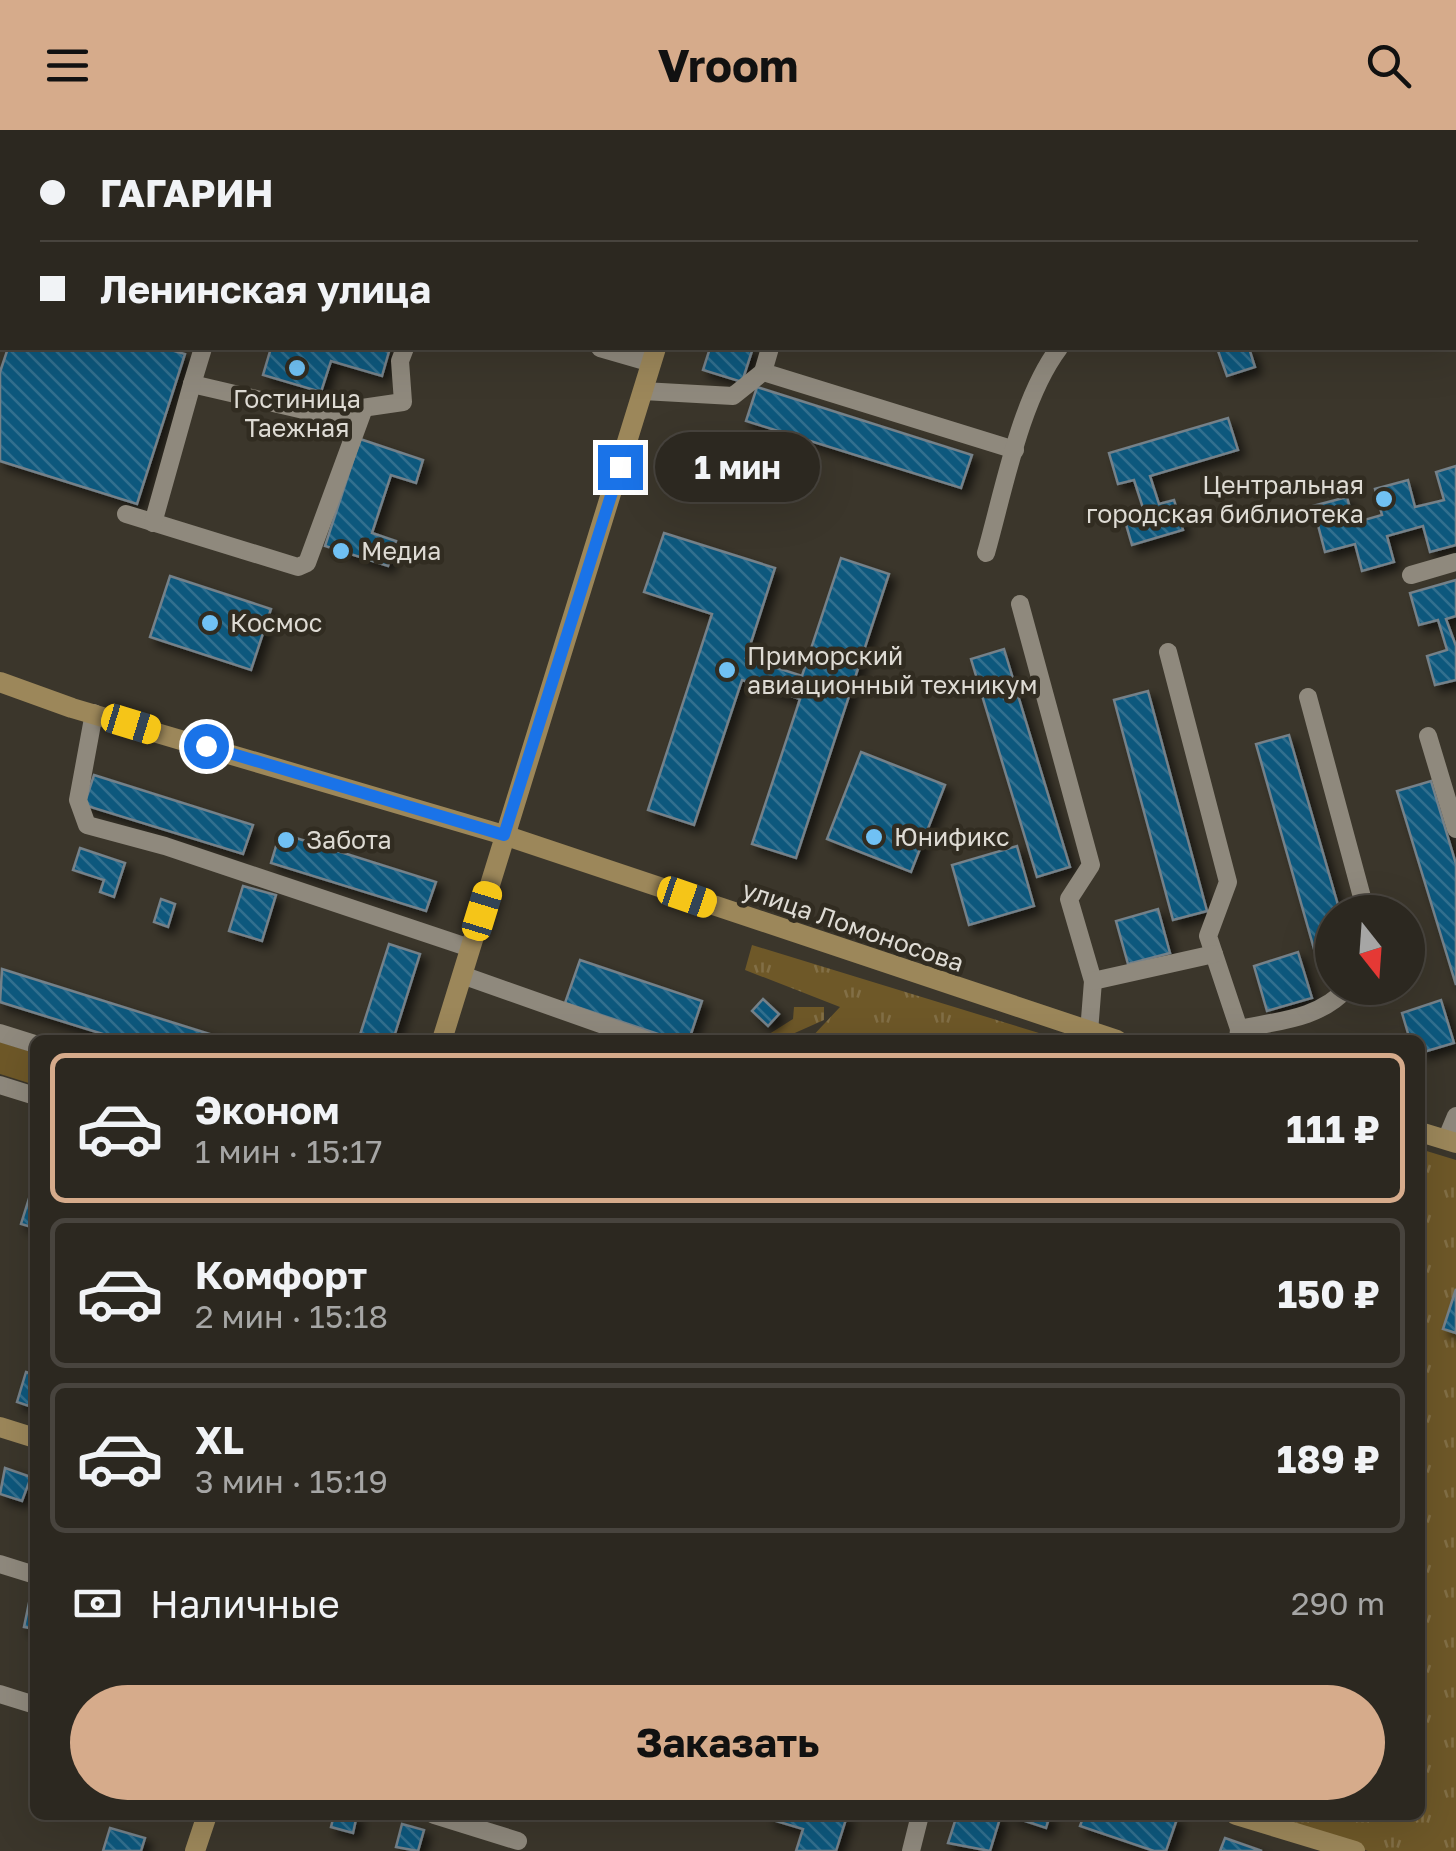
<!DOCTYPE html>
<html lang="ru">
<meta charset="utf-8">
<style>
body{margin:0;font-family:"Golos Text",sans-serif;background:#38342d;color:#f1f3f6;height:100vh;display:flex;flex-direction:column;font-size:38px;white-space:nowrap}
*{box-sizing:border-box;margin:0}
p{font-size:32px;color:#a6a6a5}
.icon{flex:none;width:55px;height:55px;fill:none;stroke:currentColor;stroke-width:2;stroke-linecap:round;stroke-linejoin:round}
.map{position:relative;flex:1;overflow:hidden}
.drawer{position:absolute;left:30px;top:905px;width:1395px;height:785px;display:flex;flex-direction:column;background:#2c2820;border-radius:15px;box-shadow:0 10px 40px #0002,0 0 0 2px #48443e}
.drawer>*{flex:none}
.banner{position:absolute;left:0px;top:0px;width:1458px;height:220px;box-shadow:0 10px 40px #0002,0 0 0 2px #48443e;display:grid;align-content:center;height:220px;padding:0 40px;background:#2c2820}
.needle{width:65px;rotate:163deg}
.fabs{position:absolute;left:1315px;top:765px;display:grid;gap:20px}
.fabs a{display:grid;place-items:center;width:110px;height:110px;border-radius:50%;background:#2c2820;box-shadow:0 10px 40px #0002,0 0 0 2px #48443e;font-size:50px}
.end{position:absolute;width:45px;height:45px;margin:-22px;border:12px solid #1a73e8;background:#fff;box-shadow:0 0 0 5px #fff}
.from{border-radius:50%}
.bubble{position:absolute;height:70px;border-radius:35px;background:#2c2820;box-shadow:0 10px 40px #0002,0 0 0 2px #48443e;font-size:32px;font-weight:700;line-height:70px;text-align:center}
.car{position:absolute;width:30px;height:60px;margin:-30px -15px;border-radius:12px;box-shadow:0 0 8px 2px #0007;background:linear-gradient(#f5c518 24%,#345 0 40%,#f5c518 0 76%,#345 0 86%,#f5c518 0)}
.banner b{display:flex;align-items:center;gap:35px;height:95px;font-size:38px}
.banner b+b{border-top:2px solid #48443e}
.banner i{width:25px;height:25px;background:#f1f3f6}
ul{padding:18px 0 0;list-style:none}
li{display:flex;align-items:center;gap:30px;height:150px;margin:0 20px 15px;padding:0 20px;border:5px solid #48443e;border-radius:15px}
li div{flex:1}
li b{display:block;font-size:38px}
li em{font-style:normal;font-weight:700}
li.on{border-color:#d6ab8b}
li>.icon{width:90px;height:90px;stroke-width:1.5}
.pay{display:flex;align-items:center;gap:25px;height:110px;padding:0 40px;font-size:38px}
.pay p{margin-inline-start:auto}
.cta{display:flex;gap:20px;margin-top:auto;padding:20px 40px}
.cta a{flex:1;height:115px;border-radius:60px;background:#d6ab8b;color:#111;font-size:40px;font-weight:700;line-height:115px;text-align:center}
header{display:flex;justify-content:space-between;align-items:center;height:130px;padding:0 40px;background:#d6ab8b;color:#111;font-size:45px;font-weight:700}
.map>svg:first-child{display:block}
.green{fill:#6e5828}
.park{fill:url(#park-tufts)}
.building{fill:url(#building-back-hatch);stroke:#748189;stroke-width:2.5;filter:url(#shadow)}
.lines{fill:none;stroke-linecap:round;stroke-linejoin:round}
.minor{stroke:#8f897d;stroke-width:18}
.major{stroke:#9c875a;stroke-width:20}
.route{stroke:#1a73e8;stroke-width:12}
.poi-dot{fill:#70c1f4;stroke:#312c21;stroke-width:4}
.labels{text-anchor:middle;stroke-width:9;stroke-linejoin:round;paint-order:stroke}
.poi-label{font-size:25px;fill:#dedbd4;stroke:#312c21;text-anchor:start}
.street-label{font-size:25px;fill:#dedbd4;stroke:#312c21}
</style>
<header><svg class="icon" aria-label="menu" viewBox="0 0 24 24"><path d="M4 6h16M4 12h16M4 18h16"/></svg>Vroom<svg class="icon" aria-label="search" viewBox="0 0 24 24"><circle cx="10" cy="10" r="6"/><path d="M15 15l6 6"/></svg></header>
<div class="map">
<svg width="1456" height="1721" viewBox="0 0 1456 1721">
<defs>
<pattern id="park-tufts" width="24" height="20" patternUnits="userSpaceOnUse" patternTransform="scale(2.5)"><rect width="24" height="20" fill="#6e5828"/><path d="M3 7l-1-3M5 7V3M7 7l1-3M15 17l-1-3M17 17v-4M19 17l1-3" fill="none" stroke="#826f46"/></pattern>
<pattern id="building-back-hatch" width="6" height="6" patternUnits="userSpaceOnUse" patternTransform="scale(2.5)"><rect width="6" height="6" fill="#11587d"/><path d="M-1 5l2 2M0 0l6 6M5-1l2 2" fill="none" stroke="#336f8f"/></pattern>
<filter id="shadow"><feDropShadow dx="6" dy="6" stdDeviation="5" flood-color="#0009"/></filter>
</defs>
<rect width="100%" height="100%" fill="#3b362b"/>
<polygon class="green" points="0,912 35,923 35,955 0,944"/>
<g class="park">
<polygon points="752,815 1062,910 809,910 840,877 745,840"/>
<polygon points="794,877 824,877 824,890 788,906 788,910 768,910 766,906 793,889"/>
<polygon points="1420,1019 1456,1030 1456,1721 1368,1721 1254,1685 1420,1685"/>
</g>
<g class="building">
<polygon points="8,218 164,218 185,224 137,374 0,331 0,242"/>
<polygon points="271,218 390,218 382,246 331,231 321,262 263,245"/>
<polygon points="710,218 753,218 742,252 703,240"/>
<polygon points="1217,218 1249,218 1255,237 1227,246"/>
<polygon points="757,257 972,325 961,358 746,291"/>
<polygon points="1228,288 1238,320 1150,346 1159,374 1174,370 1183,400 1132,415 1123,384 1143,378 1134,350 1118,354 1109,323"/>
<polygon points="360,309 423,330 416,353 391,345 372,403 396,411 388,436 325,416"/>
<polygon points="1456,336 1456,415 1430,422 1423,396 1387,406 1394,432 1362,441 1355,414 1325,422 1313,376 1347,367 1354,393 1382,385 1375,359 1408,350 1415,377 1444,370 1436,342"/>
<polygon points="664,403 775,438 746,528 802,546 841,428 889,444 796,728 752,714 800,569 742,550 694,695 648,680 712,484 644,462"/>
<polygon points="170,446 271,479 251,540 150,507"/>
<polygon points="1456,450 1456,486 1446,489 1456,516 1456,550 1435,555 1427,526 1447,520 1438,490 1419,495 1410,463"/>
<polygon points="1004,519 1070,737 1037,747 971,529"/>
<polygon points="1148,561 1207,781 1173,790 1114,570"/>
<polygon points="1289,605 1340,782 1332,782 1332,829 1318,833 1256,614"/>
<polygon points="861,622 945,655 911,742 827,709"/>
<polygon points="94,645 253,695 243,724 84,675"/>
<polygon points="1431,651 1456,734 1456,855 1397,661"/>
<polygon points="280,703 436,752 426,781 271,733"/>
<polygon points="1017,716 1034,776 969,795 952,735"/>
<polygon points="80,718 125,733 114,767 100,762 104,750 73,740"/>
<polygon points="243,756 276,765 262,811 229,801"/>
<polygon points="161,769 175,774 168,797 154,792"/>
<polygon points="1158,779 1170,823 1128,834 1116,791"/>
<polygon points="389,814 420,824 393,910 365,910 359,908"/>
<polygon points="1298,822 1312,868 1267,881 1254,836"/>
<polygon points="580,830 702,871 689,910 676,910 565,873"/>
<polygon points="2,839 219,907 219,910 122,910 0,872"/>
<polygon points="763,869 779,884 768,896 752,881"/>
<polygon points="1441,870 1454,913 1420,923 1420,910 1410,910 1402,883"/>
<polygon points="31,1062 35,1063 35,1098 21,1094"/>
<polygon points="1456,1159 1456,1203 1443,1199"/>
<polygon points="26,1242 35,1245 35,1278 17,1272"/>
<polygon points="5,1338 31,1347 22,1371 0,1364"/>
<polygon points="29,1473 35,1475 35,1499 24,1497"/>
<polygon points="334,1685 357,1685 353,1703 331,1697"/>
<polygon points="770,1685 844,1685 847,1686 836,1721 796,1721 803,1699 769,1689"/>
<polygon points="957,1685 1001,1685 990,1721 948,1713"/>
<polygon points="1007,1685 1050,1685 1046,1698"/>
<polygon points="1084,1685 1165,1685 1177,1689 1166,1721 1154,1721 1080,1696"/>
<polygon points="402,1694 424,1700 418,1721 396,1717"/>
<polygon points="110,1698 145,1708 141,1721 103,1721"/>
<polygon points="1225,1708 1262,1721 1220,1721"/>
</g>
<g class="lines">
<g class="minor">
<polyline points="152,0 161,2"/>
<polyline points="1042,0 1042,2"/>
<polyline points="1142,0 1143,2"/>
<polyline points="87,2 87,0"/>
<polyline points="354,2 355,0"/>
<polyline points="565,2 566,0"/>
<polyline points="816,2 817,0"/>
<polyline points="864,2 872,0"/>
<polyline points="0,55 2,55"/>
<polyline points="203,218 192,254 321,284 403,272 400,231 405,218"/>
<polyline points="600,218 652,233"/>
<polyline points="770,218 763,242 1015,320"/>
<polyline points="643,261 733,266 763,242"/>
<polyline points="126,384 298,437 307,433 363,281"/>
<polyline points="153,393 192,254"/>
<path d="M986,423C1004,360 1020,270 1059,218"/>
<polyline points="1411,445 1456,432"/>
<polyline points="1020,474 1091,735 1069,769 1093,851 1089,902"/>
<polyline points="1168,522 1228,752 1208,806 1239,899 1238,910"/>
<polyline points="1308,567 1366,782"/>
<polyline points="94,583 78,670 87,695 165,716 470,818"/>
<polyline points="1428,606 1456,699"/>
<polyline points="462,845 646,910"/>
<polyline points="1093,851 1214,824"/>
<path d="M1239,899C1277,891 1320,889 1347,858"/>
<polyline points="0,903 35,914"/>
<polyline points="0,955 35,966"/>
<polyline points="1446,1010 1456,986"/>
<polyline points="0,1434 35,1445"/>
<polyline points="0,1564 35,1575"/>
<polyline points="434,1685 518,1711"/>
<polyline points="911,1721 920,1685"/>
</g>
<g class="major">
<polyline points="9,2 10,0"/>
<polyline points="723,2 724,0"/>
<polyline points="0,28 2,21"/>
<polyline points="0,552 72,578 504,705 1117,910"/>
<polyline points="442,910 656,218"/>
<polyline points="1420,1002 1456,1013"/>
<polyline points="0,1297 35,1308"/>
<polyline points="1236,1685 1355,1721"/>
<polyline points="195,1721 207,1685"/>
</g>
</g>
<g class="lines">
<polyline class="route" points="206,616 504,705 620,337"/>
</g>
<g class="poi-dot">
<circle cx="297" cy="238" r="10"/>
<circle cx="1384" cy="369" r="10"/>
<circle cx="341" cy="421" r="10"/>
<circle cx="210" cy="493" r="10"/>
<circle cx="727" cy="540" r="10"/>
<circle cx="874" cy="707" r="10"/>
<circle cx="286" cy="710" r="10"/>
</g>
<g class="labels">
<g class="poi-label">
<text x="297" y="278" text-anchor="middle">Гостиница<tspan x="297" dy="29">Таежная</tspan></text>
<text x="1364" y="364" text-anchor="end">Центральная<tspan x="1364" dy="29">городская библиотека</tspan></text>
<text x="361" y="430">Медиа</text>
<text x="230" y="502">Космос</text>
<text x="747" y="535">Приморский<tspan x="747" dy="29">авиационный техникум</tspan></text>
<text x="894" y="716">Юнификс</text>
<text x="306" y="719">Забота</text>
</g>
<g class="street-label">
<text transform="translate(853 796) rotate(19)" y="9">улица Ломоносова</text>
</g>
</g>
</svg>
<div class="fabs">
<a><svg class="needle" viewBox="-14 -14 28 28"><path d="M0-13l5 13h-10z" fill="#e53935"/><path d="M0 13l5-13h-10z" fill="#a6a6a5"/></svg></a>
</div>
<i class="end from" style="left:206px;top:616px"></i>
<i class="end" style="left:620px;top:337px"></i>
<div class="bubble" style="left:655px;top:302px;width:165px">1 мин</div>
<i class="car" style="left:131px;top:594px;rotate:107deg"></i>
<i class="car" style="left:687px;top:767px;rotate:109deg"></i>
<i class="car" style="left:482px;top:781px;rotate:17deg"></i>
<div class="banner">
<b><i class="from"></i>ГАГАРИН</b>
<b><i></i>Ленинская улица</b>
</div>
<section class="drawer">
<ul>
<li class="on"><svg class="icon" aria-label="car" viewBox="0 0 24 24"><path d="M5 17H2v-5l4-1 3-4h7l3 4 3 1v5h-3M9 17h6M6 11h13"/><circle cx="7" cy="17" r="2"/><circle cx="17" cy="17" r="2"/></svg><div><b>Эконом</b><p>1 мин · 15:17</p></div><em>111 ₽</em></li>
<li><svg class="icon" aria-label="car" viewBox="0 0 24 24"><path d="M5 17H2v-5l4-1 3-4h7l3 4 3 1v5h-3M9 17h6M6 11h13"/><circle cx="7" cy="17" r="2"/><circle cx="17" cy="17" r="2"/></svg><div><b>Комфорт</b><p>2 мин · 15:18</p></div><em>150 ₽</em></li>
<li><svg class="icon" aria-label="car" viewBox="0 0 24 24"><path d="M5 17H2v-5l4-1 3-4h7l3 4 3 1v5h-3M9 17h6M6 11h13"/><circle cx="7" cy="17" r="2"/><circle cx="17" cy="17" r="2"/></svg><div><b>XL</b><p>3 мин · 15:19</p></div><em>189 ₽</em></li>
</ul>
<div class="pay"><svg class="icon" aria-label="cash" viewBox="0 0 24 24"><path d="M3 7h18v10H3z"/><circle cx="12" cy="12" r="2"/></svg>Наличные<p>290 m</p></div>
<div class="cta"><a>Заказать</a></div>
</section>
</div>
